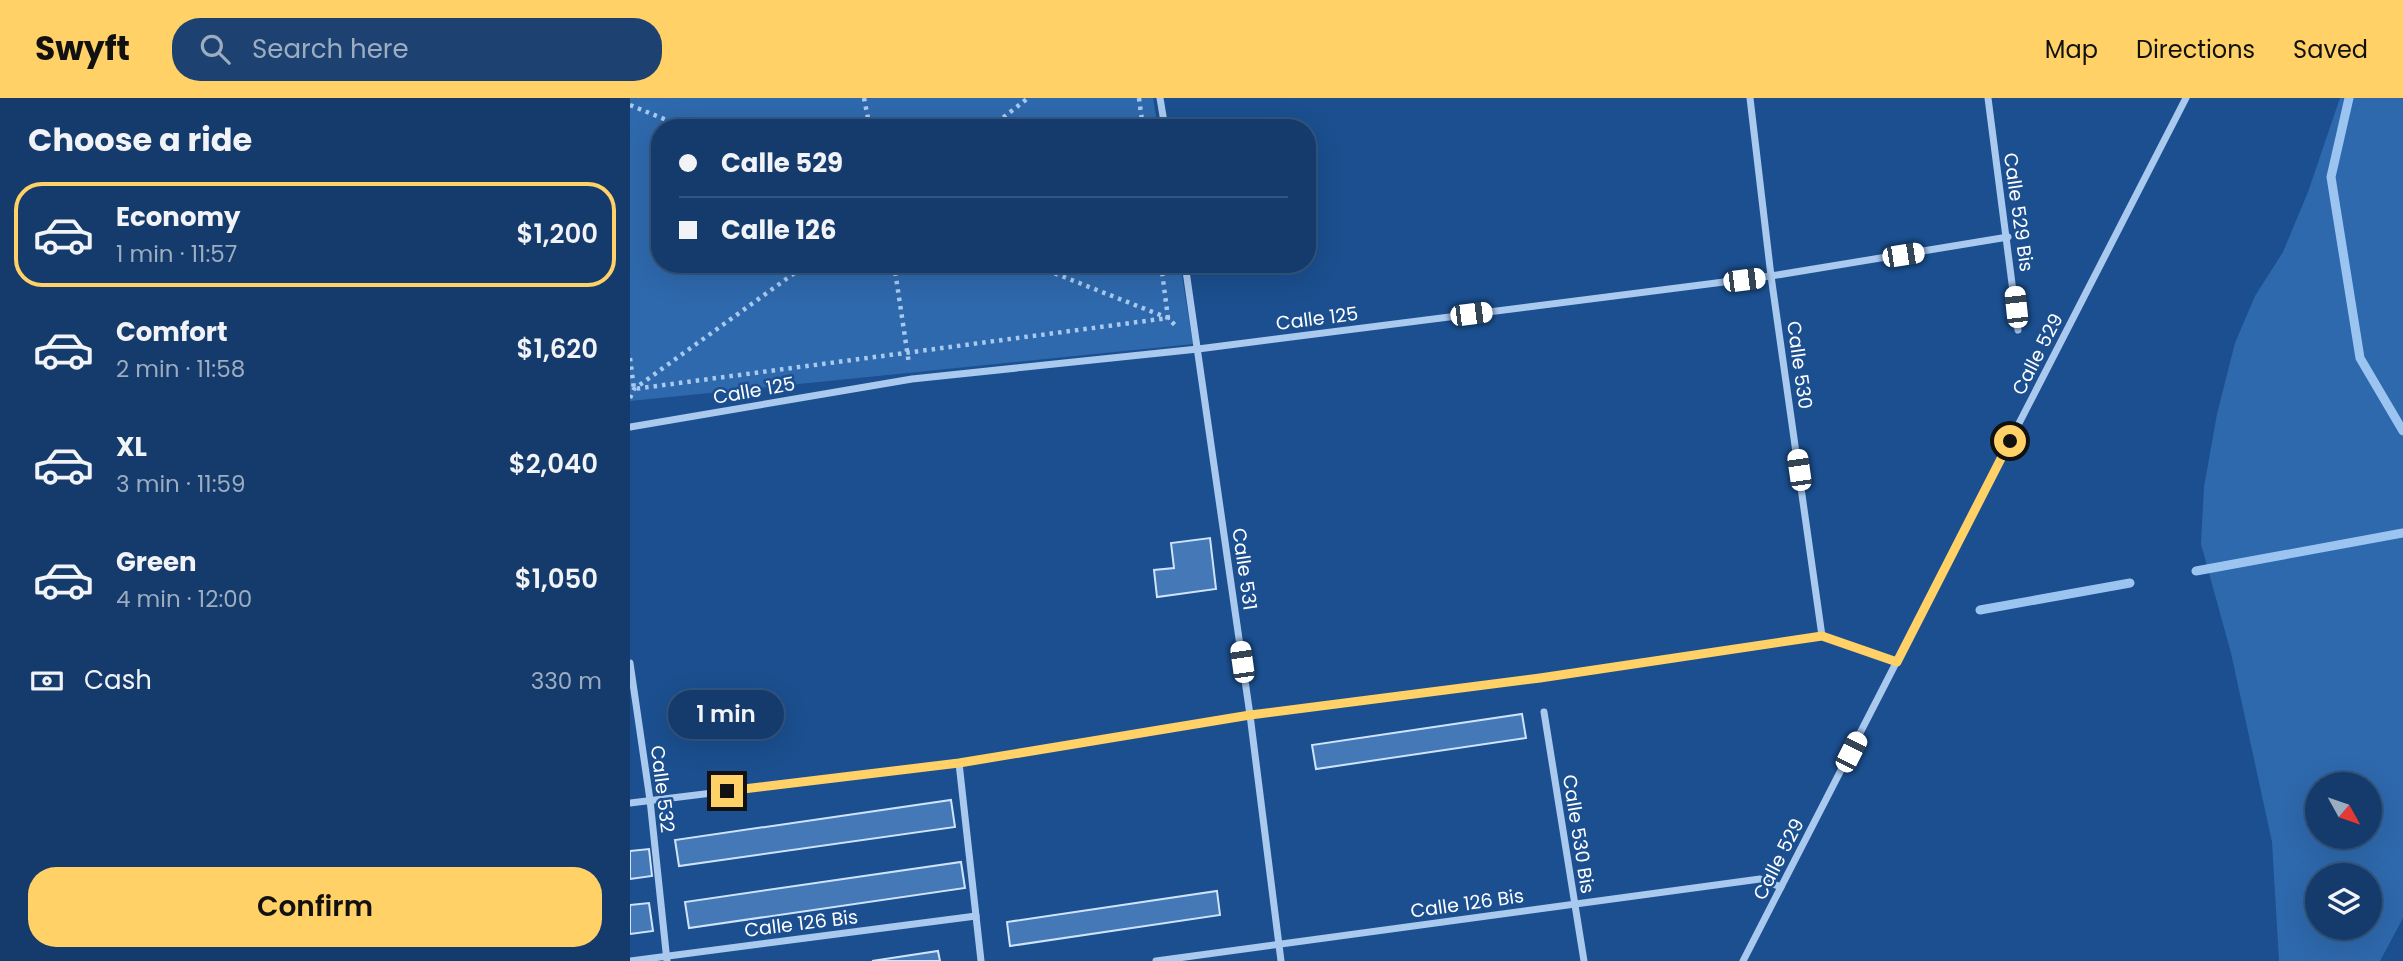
<!DOCTYPE html>
<meta charset="utf-8">
<style>
body{margin:0;font-family:Poppins,sans-serif;background:#1d4271;color:#f1f3f6;height:100vh;display:flex;flex-direction:column;font-size:26px;white-space:nowrap}
*{box-sizing:border-box;margin:0}
p{font-size:23px;color:#9dadc1}
.icon{flex:none;width:38px;height:38px;fill:none;stroke:currentColor;stroke-width:2;stroke-linecap:round;stroke-linejoin:round}
.map{position:relative;flex:1;overflow:hidden}
.details{display:flex;flex-direction:column;background:#143b6b;width:630px}
.details>*{flex:none}
.banner{position:absolute;left:21px;top:21px;width:665px;height:154px;border-radius:28px;box-shadow:0 7px 28px #0002,0 0 0 2px #33557e;display:grid;align-content:center;height:154px;padding:0 28px;background:#143b6b}
.needle{width:46px;rotate:130deg}
.tools{position:absolute;left:1675px;top:674px;display:grid;gap:14px}
.tools a{display:grid;place-items:center;width:77px;height:77px;border-radius:50%;background:#143b6b;box-shadow:0 7px 28px #0002,0 0 0 2px #33557e;font-size:35px}
.end{position:absolute;width:32px;height:32px;margin:-16px;border:9px solid #ffd166;background:#111;box-shadow:0 0 0 4px #111}
.from{border-radius:50%}
.bubble{position:absolute;height:49px;border-radius:24px;background:#143b6b;box-shadow:0 7px 28px #0002,0 0 0 2px #33557e;font-size:23px;font-weight:600;line-height:49px;text-align:center}
.car{position:absolute;width:21px;height:42px;margin:-21px -10px;border-radius:9px;box-shadow:0 0 5px 2px #0007;background:linear-gradient(#fff 24%,#345 0 40%,#fff 0 76%,#345 0 86%,#fff 0)}
.banner b{display:flex;align-items:center;gap:24px;height:66px;font-size:26px}
.banner b+b{border-top:2px solid #33557e}
.banner i{width:18px;height:18px;background:#f1f3f6}
ul{padding:0;list-style:none}
li{display:flex;align-items:center;gap:21px;height:105px;margin:0 14px 10px;padding:0 14px;border:4px solid transparent;border-radius:28px}
li div{flex:1}
li b{display:block;font-size:26px}
li em{font-style:normal;font-weight:600}
li.selected{border-color:#ffd166}
li>.icon{width:63px;height:63px;stroke-width:1.5}
h2{padding:0 28px;font-size:32px;line-height:84px}
.pay{display:flex;align-items:center;gap:18px;height:77px;padding:0 28px;font-size:26px}
.pay p{margin-inline-start:auto}
.primary-button{display:flex;gap:14px;margin-top:auto;padding:14px 28px}
.primary-button a{flex:1;height:80px;border-radius:28px;background:#ffd166;color:#111;font-size:28px;font-weight:600;line-height:80px;text-align:center}
header{display:flex;align-items:center;gap:42px;box-sizing:border-box;height:98px;padding:0 35px;background:#ffd166;color:#111}
header strong{font-size:33px}
nav{display:flex;gap:38px;margin-inline-start:auto;font-size:24px}
.search{width:490px;height:63px;background:#1d4271;display:flex;align-items:center;gap:18px;box-sizing:border-box;padding:0 24px;border-radius:28px;color:#9dadc1;font-size:26px}
main{display:flex;flex:1;min-height:0}
.map>svg:first-child{display:block}
.green{fill:#2e69ad;fill-rule:evenodd}
.lines{fill:none;stroke-linecap:round;stroke-linejoin:round}
.stream{stroke:#9cc4f0;stroke-width:9}
.building{fill:#4478b7;stroke:#cfe3fa;stroke-width:2}
.path{stroke:#a9c9ee;stroke-width:4.5;stroke-dasharray:3.5 5;stroke-linecap:butt}
.street{stroke:#a9c9ee;stroke-width:7}
.route{stroke:#ffd166;stroke-width:9}
.labels{text-anchor:middle;stroke-width:5;stroke-linejoin:round;paint-order:stroke}
.street-label{font-size:19px;fill:#fff;stroke:#1b4f8f}
</style>
<header>
<strong>Swyft</strong>
<div class="search"><svg class="icon" aria-label="search" viewBox="0 0 24 24"><circle cx="10" cy="10" r="6"/><path d="M15 15l6 6"/></svg>Search here</div>
<nav><a>Map</a><a>Directions</a><a>Saved</a></nav>
</header>
<main>
<section class="details">
<h2>Choose a ride</h2>
<ul>
<li class="selected"><svg class="icon" aria-label="car" viewBox="0 0 24 24"><path d="M5 17H2v-5l4-1 3-4h7l3 4 3 1v5h-3M9 17h6M6 11h13"/><circle cx="7" cy="17" r="2"/><circle cx="17" cy="17" r="2"/></svg><div><b>Economy</b><p>1 min · 11:57</p></div><em>$1,200</em></li>
<li><svg class="icon" aria-label="car" viewBox="0 0 24 24"><path d="M5 17H2v-5l4-1 3-4h7l3 4 3 1v5h-3M9 17h6M6 11h13"/><circle cx="7" cy="17" r="2"/><circle cx="17" cy="17" r="2"/></svg><div><b>Comfort</b><p>2 min · 11:58</p></div><em>$1,620</em></li>
<li><svg class="icon" aria-label="car" viewBox="0 0 24 24"><path d="M5 17H2v-5l4-1 3-4h7l3 4 3 1v5h-3M9 17h6M6 11h13"/><circle cx="7" cy="17" r="2"/><circle cx="17" cy="17" r="2"/></svg><div><b>XL</b><p>3 min · 11:59</p></div><em>$2,040</em></li>
<li><svg class="icon" aria-label="car" viewBox="0 0 24 24"><path d="M5 17H2v-5l4-1 3-4h7l3 4 3 1v5h-3M9 17h6M6 11h13"/><circle cx="7" cy="17" r="2"/><circle cx="17" cy="17" r="2"/></svg><div><b>Green</b><p>4 min · 12:00</p></div><em>$1,050</em></li>
</ul>
<div class="pay"><svg class="icon" aria-label="cash" viewBox="0 0 24 24"><path d="M3 7h18v10H3z"/><circle cx="12" cy="12" r="2"/></svg>Cash<p>330 m</p></div>
<div class="primary-button"><a>Confirm</a></div>
</section>
<div class="map">
<svg width="1773" height="863" viewBox="0 0 1773 863">
<rect width="100%" height="100%" fill="#1b4f8f"/>
<g class="green">
<polygon points="0,0 523,0 528,30 30,30 30,166 550,166 563,246 0,303"/>
<path d="M1710,0H1773V820L1750,863H1649L1642,744L1601,555L1571,446L1574,389L1587,316L1605,245L1625,198L1653,154L1678,94ZM1687,686H1740V738H1687ZM1687,777H1740V830H1687Z"/>
</g>
<g class="lines">
<g class="stream">
<polyline points="1719,0 1701,79 1730,260 1773,333"/>
<polyline points="1566,473 1773,435"/>
<polyline points="1350,512 1500,485"/>
</g>
</g>
<g class="building">
<polygon points="580,440 586,491 527,499 524,472 544,470 541,445"/>
<polygon points="892,616 896,640 686,671 682,647"/>
<polygon points="321,702 325,729 49,768 45,742"/>
<polygon points="19,751 22,778 0,781 0,753"/>
<polygon points="331,764 335,790 59,830 55,804"/>
<polygon points="587,793 590,817 380,848 377,824"/>
<polygon points="19,805 23,833 0,836 0,807"/>
<polygon points="308,853 310,863 242,863"/>
</g>
<g class="lines">
<g class="path">
<polyline points="234,0 240,30"/>
<polyline points="509,0 513,30"/>
<polyline points="0,7 56,30"/>
<polyline points="360,30 398,0"/>
<polyline points="264,166 279,266"/>
<polyline points="401,166 538,220 545,227"/>
<polyline points="0,260 4,291 538,220 531,166"/>
<polyline points="0,300 4,291 177,166"/>
</g>
<g class="street">
<polyline points="530,0 535,30"/>
<polyline points="1120,0 1141,178 1192,538"/>
<polyline points="1358,0 1388,232"/>
<polyline points="555,166 620,617 651,863"/>
<polyline points="0,329 282,281 568,251 1141,178 1378,139"/>
<polyline points="0,565 20,702 37,863"/>
<polyline points="914,614 954,863"/>
<polyline points="329,665 351,863"/>
<polyline points="0,705 329,665 620,617 910,580 1192,538 1267,564"/>
<polyline points="0,863 346,818"/>
<polyline points="526,863 1130,781 1151,789"/>
<polyline points="1113,863 1556,0"/>
</g>
</g>
<g class="lines">
<polyline class="route" points="97,693 329,665 620,617 910,580 1192,538 1267,564 1380,343"/>
</g>
<g class="labels">
<g class="street-label">
<text transform="translate(1389 114) rotate(82)" y="7">Calle 529 Bis</text>
<text transform="translate(687 220) rotate(-7)" y="7">Calle 125</text>
<text transform="translate(1407 256) rotate(-63)" y="7">Calle 529</text>
<text transform="translate(1170 267) rotate(82)" y="7">Calle 530</text>
<text transform="translate(124 292) rotate(-10)" y="7">Calle 125</text>
<text transform="translate(615 471) rotate(82)" y="7">Calle 531</text>
<text transform="translate(33 691) rotate(83)" y="7">Calle 532</text>
<text transform="translate(949 736) rotate(81)" y="7">Calle 530 Bis</text>
<text transform="translate(1148 761) rotate(-63)" y="7">Calle 529</text>
<text transform="translate(837 805) rotate(-8)" y="7">Calle 126 Bis</text>
<text transform="translate(171 825) rotate(-7)" y="7">Calle 126 Bis</text>
</g>
</g>
</svg>
<div class="tools">
<a><svg class="needle" viewBox="-14 -14 28 28"><path d="M0-13l5 13h-10z" fill="#e53935"/><path d="M0 13l5-13h-10z" fill="#9dadc1"/></svg></a>
<a><svg class="icon" aria-label="layers" viewBox="0 0 24 24"><path d="M12 4l9 5-9 5-9-5zM3 14l9 5 9-5"/></svg></a>
</div>
<i class="end from" style="left:1380px;top:343px"></i>
<i class="end" style="left:97px;top:693px"></i>
<div class="bubble" style="left:38px;top:592px;width:116px">1 min</div>
<i class="car" style="left:1273px;top:157px;rotate:81deg"></i>
<i class="car" style="left:1114px;top:182px;rotate:83deg"></i>
<i class="car" style="left:1386px;top:209px;rotate:354deg"></i>
<i class="car" style="left:841px;top:216px;rotate:83deg"></i>
<i class="car" style="left:1169px;top:372px;rotate:352deg"></i>
<i class="car" style="left:612px;top:564px;rotate:352deg"></i>
<i class="car" style="left:1221px;top:654px;rotate:27deg"></i>
<div class="banner">
<b><i class="from"></i>Calle 529</b>
<b><i></i>Calle 126</b>
</div>
</div>
</main>
